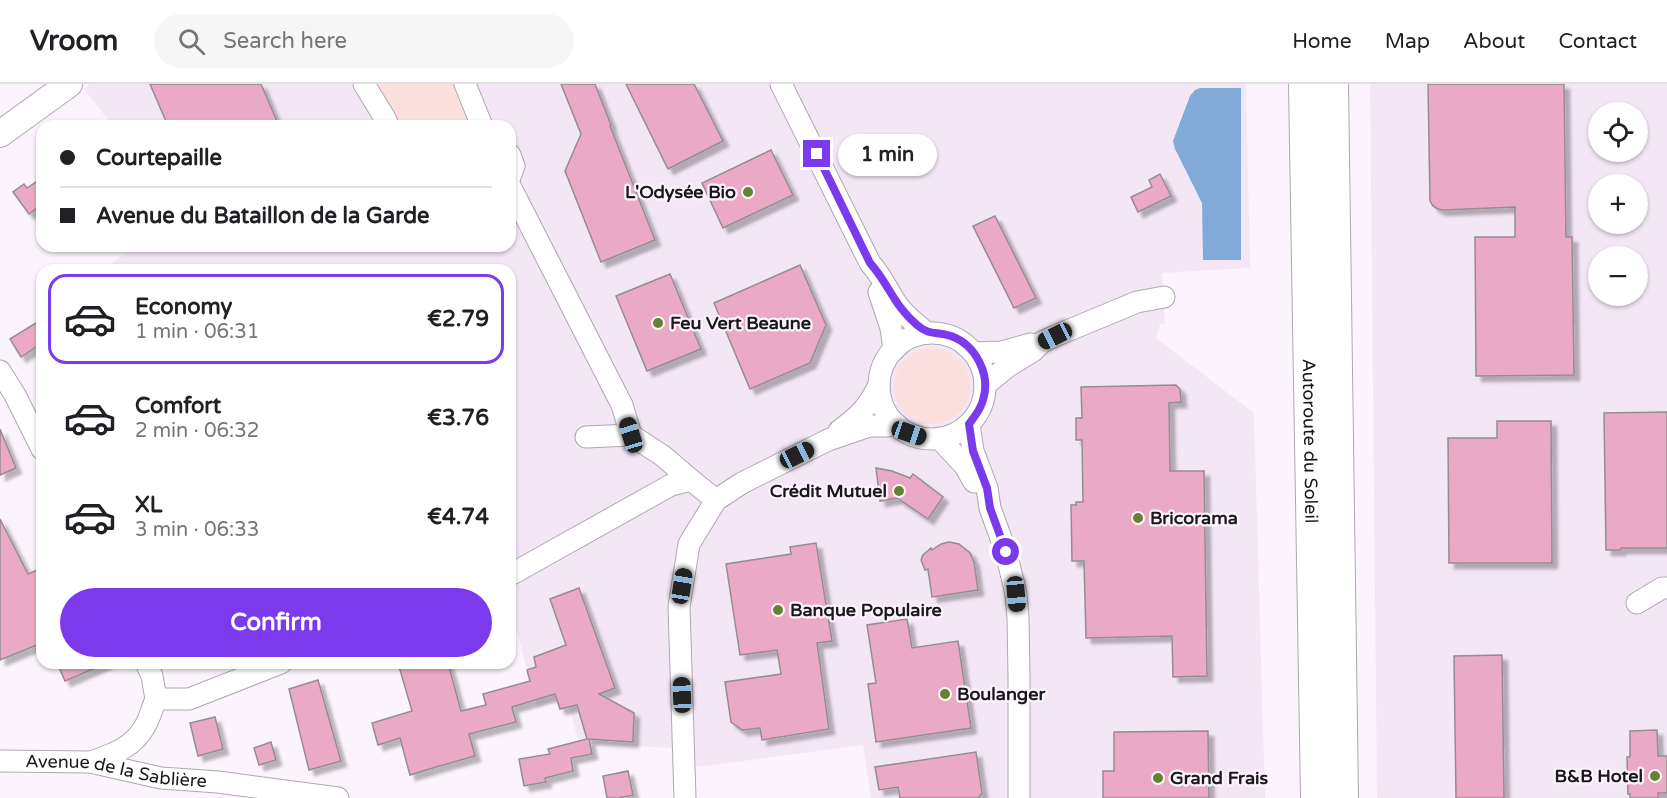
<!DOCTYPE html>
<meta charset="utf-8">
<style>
body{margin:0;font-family:"Varela Round",sans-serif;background:#f6f6f6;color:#202124;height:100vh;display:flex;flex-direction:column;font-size:22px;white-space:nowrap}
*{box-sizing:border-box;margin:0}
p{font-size:20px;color:#757577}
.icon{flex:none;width:33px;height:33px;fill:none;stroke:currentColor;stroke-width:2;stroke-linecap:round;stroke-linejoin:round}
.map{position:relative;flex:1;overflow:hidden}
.drawer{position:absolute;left:36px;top:180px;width:480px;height:405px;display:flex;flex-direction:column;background:#fff;border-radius:18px;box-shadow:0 2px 4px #0004}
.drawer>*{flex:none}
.hud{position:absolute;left:36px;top:36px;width:480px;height:132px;border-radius:18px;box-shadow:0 2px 4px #0004;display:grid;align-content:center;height:132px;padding:0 24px;background:#fff}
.tools{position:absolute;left:1588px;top:18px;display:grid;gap:12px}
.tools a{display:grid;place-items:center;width:60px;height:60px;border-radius:50%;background:#fff;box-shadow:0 2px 4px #0004;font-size:30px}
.end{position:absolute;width:27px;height:27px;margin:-14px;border:8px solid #7c3aed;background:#fff;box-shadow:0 0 0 3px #fff}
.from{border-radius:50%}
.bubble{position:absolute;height:42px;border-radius:21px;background:#fff;box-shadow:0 2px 4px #0004;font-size:20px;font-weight:700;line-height:42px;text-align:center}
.car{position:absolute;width:18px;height:36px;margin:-18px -9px;border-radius:8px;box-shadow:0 0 4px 2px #0007;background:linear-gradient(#222 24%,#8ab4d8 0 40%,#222 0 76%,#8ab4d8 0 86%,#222 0)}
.hud b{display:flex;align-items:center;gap:21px;height:57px;font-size:22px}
.hud b+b{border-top:2px solid #e0e0e0}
.hud i{width:15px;height:15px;background:#202124}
ul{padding:10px 0 0;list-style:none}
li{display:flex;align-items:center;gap:18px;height:90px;margin:0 12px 9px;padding:0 12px;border:3px solid transparent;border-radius:18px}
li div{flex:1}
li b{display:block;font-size:22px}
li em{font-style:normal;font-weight:700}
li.current{border-color:#7c3aed}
li>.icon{width:54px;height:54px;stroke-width:1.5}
.button{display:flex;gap:12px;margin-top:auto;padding:12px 24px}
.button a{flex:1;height:69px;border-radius:36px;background:#7c3aed;color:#fff;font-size:24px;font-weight:700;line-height:69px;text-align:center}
header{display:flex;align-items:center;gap:36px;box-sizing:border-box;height:84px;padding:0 30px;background:#fff;border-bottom:2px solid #e0e0e0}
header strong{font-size:28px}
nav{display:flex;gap:33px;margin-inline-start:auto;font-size:21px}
.search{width:420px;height:54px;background:#f6f6f6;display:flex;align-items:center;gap:15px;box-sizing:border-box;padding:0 21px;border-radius:33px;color:#757577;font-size:22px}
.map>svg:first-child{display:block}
.built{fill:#f3e7f6;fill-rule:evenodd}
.green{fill:#fce0dd}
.water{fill:#81aad9}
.building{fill:#eaaac5;stroke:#968c90;stroke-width:1.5;filter:url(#shadow)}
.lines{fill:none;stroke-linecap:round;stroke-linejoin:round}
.minor-casing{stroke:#aea8af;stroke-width:23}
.major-casing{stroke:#aea8af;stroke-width:28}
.highway-casing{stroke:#aea8af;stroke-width:32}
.minor{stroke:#fff;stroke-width:21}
.major{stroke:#fff;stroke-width:26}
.highway{stroke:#fff;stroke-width:30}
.route{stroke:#7c3aed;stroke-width:8}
.poi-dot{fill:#678134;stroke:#fbf4fc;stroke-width:2}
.labels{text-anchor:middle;stroke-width:4.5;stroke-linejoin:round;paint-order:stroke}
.poi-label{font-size:18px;font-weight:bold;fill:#1a171a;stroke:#fbf4fc;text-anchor:start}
.street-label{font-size:18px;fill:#1a171a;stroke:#fbf4fc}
</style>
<header>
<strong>Vroom</strong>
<div class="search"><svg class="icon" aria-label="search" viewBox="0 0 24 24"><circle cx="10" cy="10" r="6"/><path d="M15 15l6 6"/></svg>Search here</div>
<nav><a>Home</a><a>Map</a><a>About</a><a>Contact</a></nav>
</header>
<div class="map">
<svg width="1667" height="714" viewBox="0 0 1667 714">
<defs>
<filter id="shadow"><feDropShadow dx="5.5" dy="5.5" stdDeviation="1.5" flood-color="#0004"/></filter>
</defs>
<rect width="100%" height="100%" fill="#fbf4fc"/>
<g class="built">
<polygon points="90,0 1246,0 1250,184 1162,189 1165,240 1160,240 1156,254 1254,329 1265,714 871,714 863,661 698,683 671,664 579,659 567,616 537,624 510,520 510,186 103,186 136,162 510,162 510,42 113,42 84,5"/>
<path d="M1370,0H1667V714H1377ZM1599,28H1638V68H1599ZM1599,100H1638V140H1599ZM1599,172H1638V212H1599Z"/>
</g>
<g class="green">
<polygon points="373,0 454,0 472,42 395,42"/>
<circle cx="932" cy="302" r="38"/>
</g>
<polygon class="water" points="1200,4 1241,4 1241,176 1203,176 1202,119 1175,65 1173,57 1190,12 1195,6"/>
<g class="building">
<polygon points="150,0 261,0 279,42 168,42"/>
<polygon points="561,0 595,0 611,41 610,42 655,156 601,178 565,87 581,50"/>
<polygon points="626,0 694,0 723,57 668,85"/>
<polygon points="1428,0 1564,0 1566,153 1572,153 1574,291 1476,292 1475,153 1515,153 1515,123 1443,126 1438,125 1433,122 1430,117"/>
<polygon points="771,66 793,111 723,144 702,99"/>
<polygon points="1160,90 1171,112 1138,128 1131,113 1152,103 1149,96"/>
<polygon points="42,94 42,115 38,119 40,122 29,130 13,108 24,100 27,104"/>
<polygon points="995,132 1036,214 1014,224 973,142"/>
<polygon points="800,181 826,241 810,279 750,305 714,219"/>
<polygon points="670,190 701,265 647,287 616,212"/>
<polygon points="42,235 42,259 21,273 10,255"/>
<polygon points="1176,301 1180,305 1181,318 1169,319 1170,387 1204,387 1207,592 1173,593 1172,552 1086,554 1084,477 1072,477 1071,421 1076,421 1076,418 1083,418 1082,356 1076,356 1076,334 1082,334 1081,303"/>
<polygon points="1667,328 1667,464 1621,464 1620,466 1606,466 1604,329"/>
<polygon points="1497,337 1551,337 1552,479 1449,479 1448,354 1497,354"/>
<polygon points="0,345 16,384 0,391"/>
<polygon points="876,384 892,387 910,394 913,390 943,413 928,435 897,414 880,417"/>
<polygon points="0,435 28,490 42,484 42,559 0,576"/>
<polygon points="949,458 959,460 970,469 974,478 978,506 932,513 928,485 925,486 921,476 923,471 931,464 932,466 941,460"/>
<polygon points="816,459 832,557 817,559 829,645 762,656 760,644 742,646 731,638 725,598 781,590 777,566 740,571 726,480 791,470 790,463"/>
<polygon points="579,504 615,604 599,610 634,629 633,658 589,655 592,670 571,674 573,687 545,694 546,698 524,702 519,675 550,670 548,665 587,655 577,621 560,625 555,610 512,623 516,638 469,650 475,672 436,683 410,691 400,654 378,661 372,639 412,627 398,579 448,579 461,627 486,621 483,610 530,597 527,586 536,583 534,573 566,561 550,515"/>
<polygon points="907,535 912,564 958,557 971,644 876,658 868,600 876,599 867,541"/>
<polygon points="1502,571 1504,714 1456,714 1454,572"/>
<polygon points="57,579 107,579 65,597"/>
<polygon points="318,596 341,677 309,686 289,605"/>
<polygon points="215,633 223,665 198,672 190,639"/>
<polygon points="1657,646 1658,672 1667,672 1667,709 1658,709 1658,714 1630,714 1630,710 1628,710 1627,673 1630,673 1630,647"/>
<polygon points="1208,647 1209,714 1103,714 1103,687 1114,687 1114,648"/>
<polygon points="271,658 276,676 259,681 254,664"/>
<polygon points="976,668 982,709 978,714 900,714 898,703 879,706 875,683"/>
<polygon points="628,687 633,711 618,714 607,714 603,692"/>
</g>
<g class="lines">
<g class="minor-casing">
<g id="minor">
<polyline points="364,0 386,36 388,42"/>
<polyline points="465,0 482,42"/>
<path d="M781,0L870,179C881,191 887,205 896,219C904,231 916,240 927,249"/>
<polyline points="510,71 514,82 510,93"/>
<polyline points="510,102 622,321 631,351 663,372 691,396"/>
<polyline points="879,208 891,244 894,266"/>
<circle cx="932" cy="302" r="53"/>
<polyline points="974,269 1001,268 1030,260"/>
<polyline points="0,287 15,311 42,365"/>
<polyline points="985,301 1007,283 1033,267 1042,258 1055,252 1137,218 1164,213"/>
<polyline points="969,340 973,367 987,404 990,424 1006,468 1016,510 1018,534 1019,592 1019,714"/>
<path d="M839,347C860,331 867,325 879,301"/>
<polyline points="586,353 631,351"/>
<polyline points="939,354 965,382 974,398"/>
<polyline points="510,491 671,401 691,396 716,416"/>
<polyline points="1637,519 1662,504 1667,504"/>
<polyline points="146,579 152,592 156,615"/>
<path id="s1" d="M0,677L90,678L161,694L218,698L338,714"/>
<path d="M91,678C113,670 133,664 145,642C150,634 152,624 156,615H189L281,579"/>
<polyline points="685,714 679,523 689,460 716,416 742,399 828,356 869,342 887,342 896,340"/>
</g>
</g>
<g class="major-casing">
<polyline id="major" points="0,50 69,0"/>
</g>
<g class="highway-casing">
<g id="highway">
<path id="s2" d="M1304,0L1316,714"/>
<polyline points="1333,0 1343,714"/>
</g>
</g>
<use href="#minor" class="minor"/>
<use href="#major" class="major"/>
<use href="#highway" class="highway"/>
</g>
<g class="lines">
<path class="route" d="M817,70L870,179C889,200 894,222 917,241C930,252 936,247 951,252C976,261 991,291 983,316C981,325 975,332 969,340L973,367L987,404L990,424L1006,468"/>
</g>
<g class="poi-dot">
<circle cx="748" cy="108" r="6"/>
<circle cx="658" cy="239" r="6"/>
<circle cx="899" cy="407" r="6"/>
<circle cx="1138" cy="434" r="6"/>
<circle cx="778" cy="526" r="6"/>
<circle cx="945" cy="610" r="6"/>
<circle cx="1655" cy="692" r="6"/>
<circle cx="1158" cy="694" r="6"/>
</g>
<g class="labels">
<g class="poi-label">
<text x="736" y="114" text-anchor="end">L'Odysée Bio</text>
<text x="670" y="245">Feu Vert Beaune</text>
<text x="887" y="413" text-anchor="end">Crédit Mutuel</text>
<text x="1150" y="440">Bricorama</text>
<text x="790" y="532">Banque Populaire</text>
<text x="957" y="616">Boulanger</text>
<text x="1643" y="698" text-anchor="end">B&amp;B Hotel</text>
<text x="1170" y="700">Grand Frais</text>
</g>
<g class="street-label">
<text dy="6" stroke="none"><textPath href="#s2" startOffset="357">Autoroute du Soleil</textPath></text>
<text dy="6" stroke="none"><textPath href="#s1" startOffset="117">Avenue de la Sablière</textPath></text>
</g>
</g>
</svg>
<div class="tools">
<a><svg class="icon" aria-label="locate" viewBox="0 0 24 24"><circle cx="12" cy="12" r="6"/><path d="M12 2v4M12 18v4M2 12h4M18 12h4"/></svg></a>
<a>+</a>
<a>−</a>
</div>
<i class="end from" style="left:1006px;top:468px"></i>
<i class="end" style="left:817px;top:70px"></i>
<div class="bubble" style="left:838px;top:50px;width:99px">1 min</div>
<i class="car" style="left:1055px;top:252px;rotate:243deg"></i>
<i class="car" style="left:909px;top:349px;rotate:109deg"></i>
<i class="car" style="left:631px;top:351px;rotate:343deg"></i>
<i class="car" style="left:797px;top:371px;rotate:64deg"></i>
<i class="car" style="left:682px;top:502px;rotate:9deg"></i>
<i class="car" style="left:1016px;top:510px;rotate:175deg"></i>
<i class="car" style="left:682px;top:611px;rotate:358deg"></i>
<div class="hud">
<b><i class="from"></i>Courtepaille</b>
<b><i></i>Avenue du Bataillon de la Garde</b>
</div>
<section class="drawer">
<ul>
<li class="current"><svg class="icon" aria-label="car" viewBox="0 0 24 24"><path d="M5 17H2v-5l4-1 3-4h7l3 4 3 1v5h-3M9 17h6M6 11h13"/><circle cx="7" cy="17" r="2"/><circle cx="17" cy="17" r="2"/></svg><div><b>Economy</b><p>1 min · 06:31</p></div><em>€2.79</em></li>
<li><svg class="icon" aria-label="car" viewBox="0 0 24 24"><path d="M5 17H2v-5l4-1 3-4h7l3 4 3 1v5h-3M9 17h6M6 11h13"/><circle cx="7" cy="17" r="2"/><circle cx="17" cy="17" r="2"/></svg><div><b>Comfort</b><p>2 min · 06:32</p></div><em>€3.76</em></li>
<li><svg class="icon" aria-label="car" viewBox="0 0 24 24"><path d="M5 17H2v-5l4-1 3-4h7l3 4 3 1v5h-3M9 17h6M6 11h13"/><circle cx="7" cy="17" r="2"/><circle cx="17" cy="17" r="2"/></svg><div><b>XL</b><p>3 min · 06:33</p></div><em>€4.74</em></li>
</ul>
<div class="button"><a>Confirm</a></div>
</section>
</div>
